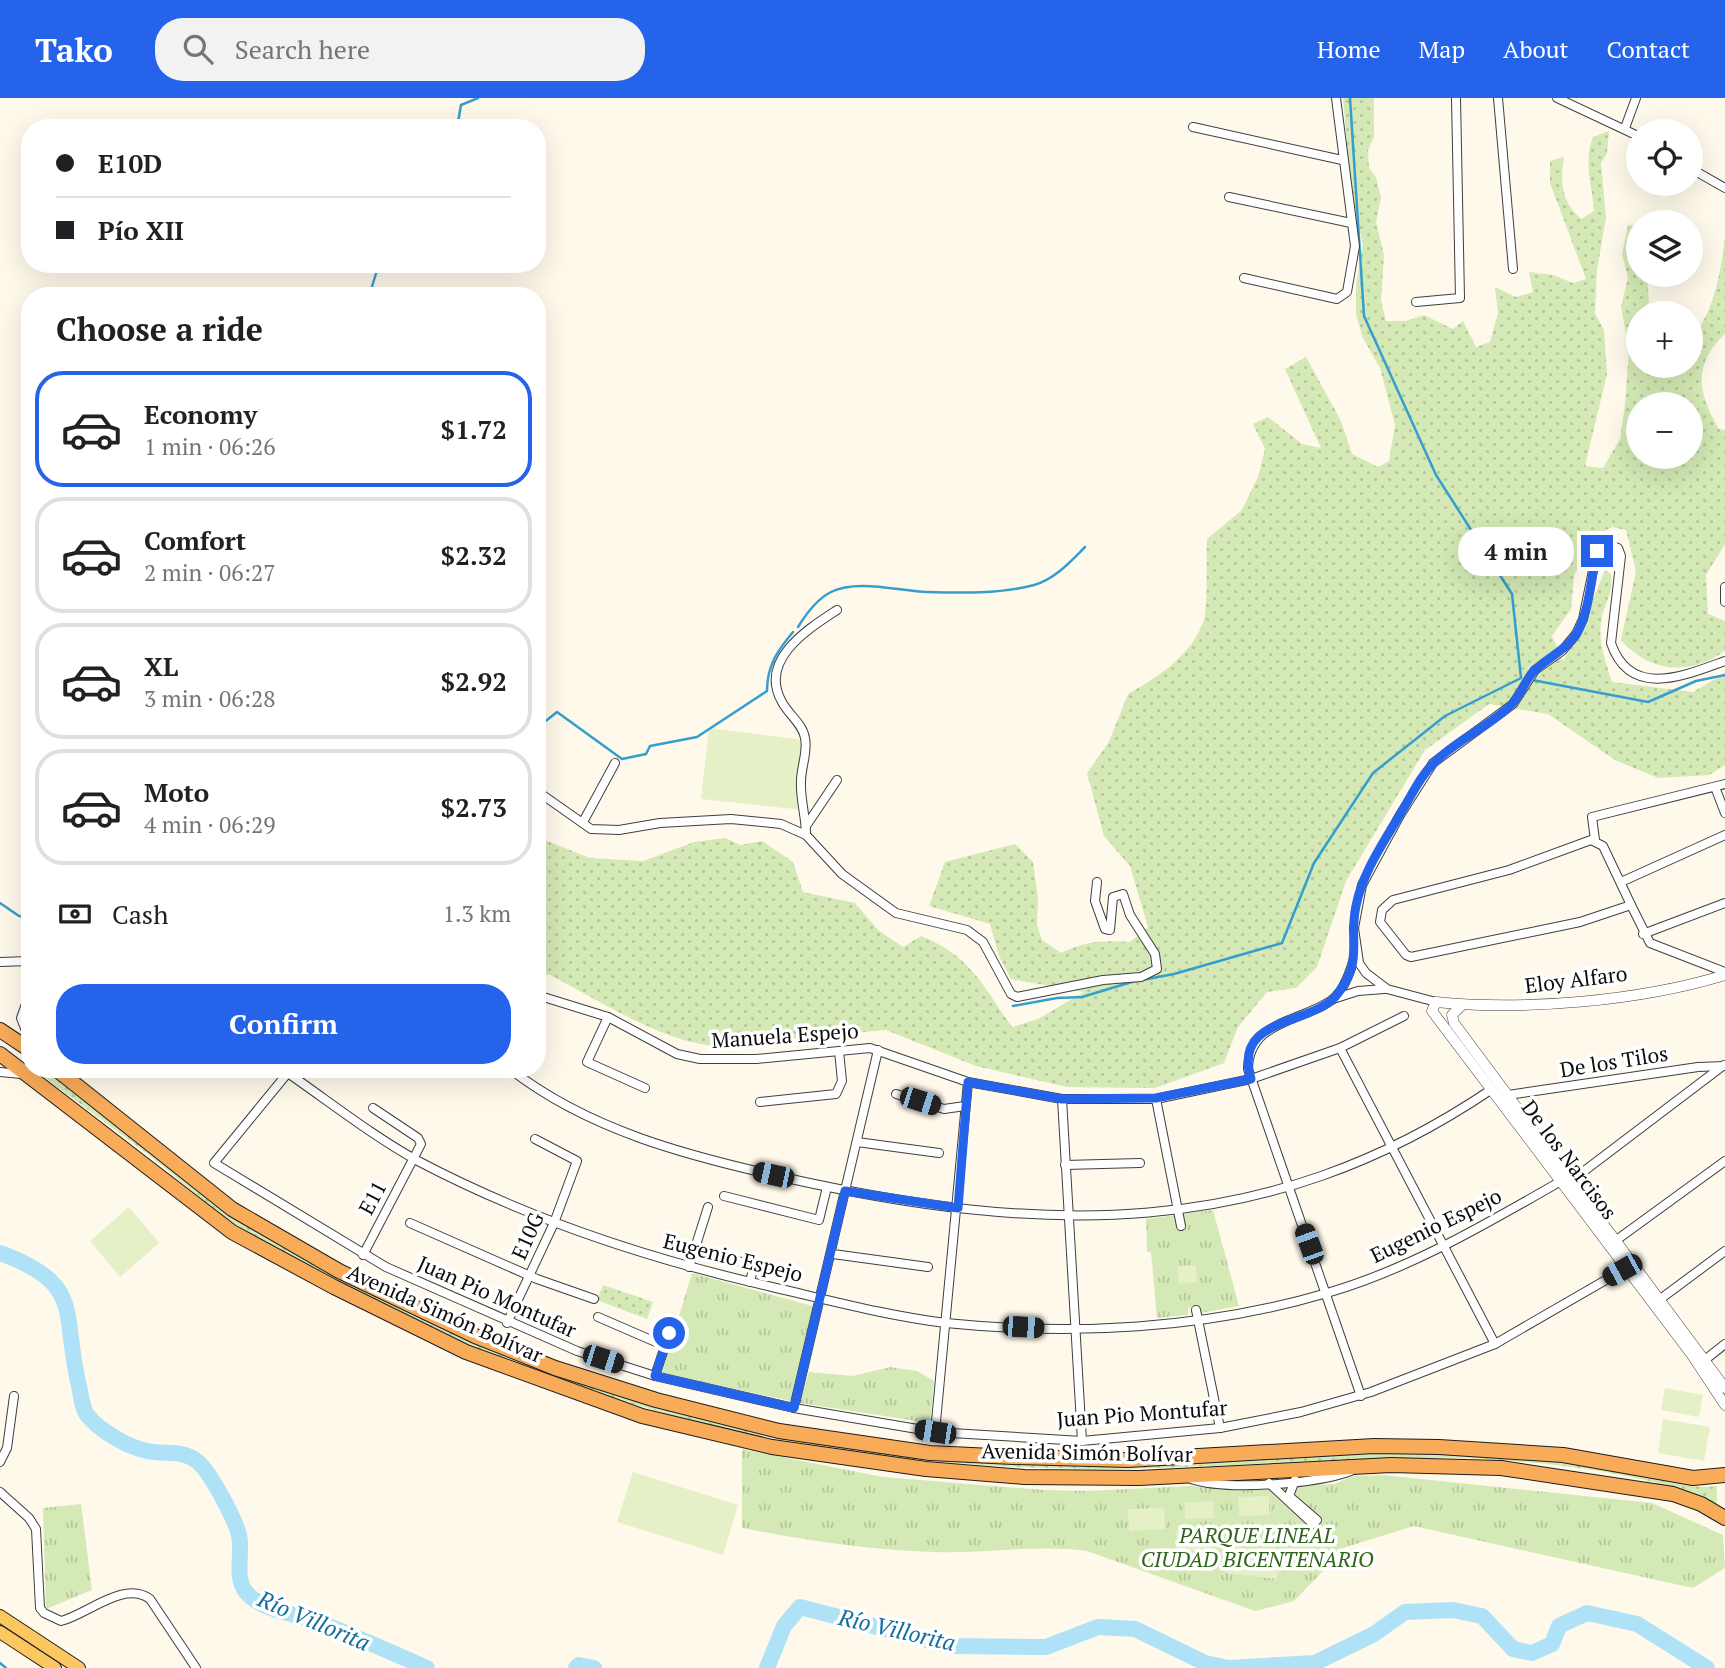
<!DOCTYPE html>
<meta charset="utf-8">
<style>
body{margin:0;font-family:"PT Serif",serif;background:#f2f2f2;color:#202124;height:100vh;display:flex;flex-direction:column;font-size:26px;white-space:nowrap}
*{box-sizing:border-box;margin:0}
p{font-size:23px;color:#757577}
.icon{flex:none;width:38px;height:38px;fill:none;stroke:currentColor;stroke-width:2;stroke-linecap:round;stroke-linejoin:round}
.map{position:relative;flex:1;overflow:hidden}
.details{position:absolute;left:21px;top:189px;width:525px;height:791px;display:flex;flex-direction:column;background:#fff;border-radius:28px;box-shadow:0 7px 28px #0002}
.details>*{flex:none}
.hud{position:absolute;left:21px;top:21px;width:525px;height:154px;border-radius:28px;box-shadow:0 7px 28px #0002;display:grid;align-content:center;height:154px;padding:0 35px;background:#fff}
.fabs{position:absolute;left:1626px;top:21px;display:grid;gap:14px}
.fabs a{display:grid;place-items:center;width:77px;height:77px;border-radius:50%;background:#fff;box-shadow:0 7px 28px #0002;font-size:35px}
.end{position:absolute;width:32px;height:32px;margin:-16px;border:9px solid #2563eb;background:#fff;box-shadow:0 0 0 4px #fff}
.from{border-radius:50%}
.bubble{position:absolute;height:49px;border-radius:24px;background:#fff;box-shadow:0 7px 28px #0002;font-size:23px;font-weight:700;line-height:49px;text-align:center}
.car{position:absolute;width:21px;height:42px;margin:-21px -10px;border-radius:9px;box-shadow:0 0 5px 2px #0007;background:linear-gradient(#222 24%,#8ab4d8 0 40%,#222 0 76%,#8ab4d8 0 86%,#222 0)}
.hud b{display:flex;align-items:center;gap:24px;height:66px;font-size:26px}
.hud b+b{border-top:2px solid #e0e0e0}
.hud i{width:18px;height:18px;background:#202124}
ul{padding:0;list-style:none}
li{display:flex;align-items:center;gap:21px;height:116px;margin:0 14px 10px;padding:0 21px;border:4px solid #e0e0e0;border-radius:28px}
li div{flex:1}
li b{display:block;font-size:26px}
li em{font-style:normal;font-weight:700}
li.current{border-color:#2563eb}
li>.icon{width:63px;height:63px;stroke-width:1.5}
h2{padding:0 35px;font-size:32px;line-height:84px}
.pay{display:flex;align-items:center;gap:18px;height:77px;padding:0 35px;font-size:26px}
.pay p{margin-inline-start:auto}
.button{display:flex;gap:14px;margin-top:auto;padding:14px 35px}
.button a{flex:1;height:80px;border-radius:28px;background:#2563eb;color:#fff;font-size:28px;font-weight:700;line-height:80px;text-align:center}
header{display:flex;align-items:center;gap:42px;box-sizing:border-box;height:98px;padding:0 35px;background:#2563eb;color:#fff}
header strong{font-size:33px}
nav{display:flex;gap:38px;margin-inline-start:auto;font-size:24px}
.search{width:490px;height:63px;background:#f2f2f2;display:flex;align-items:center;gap:18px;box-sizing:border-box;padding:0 24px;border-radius:28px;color:#757577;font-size:26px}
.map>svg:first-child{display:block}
.grass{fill:url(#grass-dots);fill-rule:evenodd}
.park{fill:url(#park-tufts)}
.pitch{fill:#e5f0c6}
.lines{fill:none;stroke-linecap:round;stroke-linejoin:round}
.stream{stroke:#359ece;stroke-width:2.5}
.river{stroke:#afe2f7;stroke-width:16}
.minor-casing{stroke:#3f3f3f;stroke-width:10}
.tertiary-casing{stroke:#3f3f3f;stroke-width:11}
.primary-casing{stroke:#1d1d1d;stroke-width:14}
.trunk-casing{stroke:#1d1d1d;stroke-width:16}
.minor{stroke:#fff;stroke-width:8}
.tertiary{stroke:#fff;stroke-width:10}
.primary{stroke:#fac760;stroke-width:12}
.trunk{stroke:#f8ab59;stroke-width:14}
.route{stroke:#2563eb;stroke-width:9}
.labels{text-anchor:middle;stroke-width:7;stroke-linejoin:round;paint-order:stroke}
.street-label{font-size:21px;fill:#0c0c0c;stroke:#fff}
.park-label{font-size:21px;font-style:italic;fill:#31641c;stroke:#fff}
.water-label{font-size:23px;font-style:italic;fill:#156e9e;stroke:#fff}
</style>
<header>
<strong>Tako</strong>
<div class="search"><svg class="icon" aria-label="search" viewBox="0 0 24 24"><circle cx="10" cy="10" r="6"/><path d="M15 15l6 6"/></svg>Search here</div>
<nav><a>Home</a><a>Map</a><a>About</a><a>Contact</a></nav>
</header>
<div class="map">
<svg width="1725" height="1570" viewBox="0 0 1725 1570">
<defs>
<pattern id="grass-dots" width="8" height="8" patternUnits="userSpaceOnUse" patternTransform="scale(1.75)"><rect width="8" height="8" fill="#d4e9b5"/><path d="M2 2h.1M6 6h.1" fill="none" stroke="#b5c79a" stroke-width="1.8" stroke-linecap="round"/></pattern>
<pattern id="park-tufts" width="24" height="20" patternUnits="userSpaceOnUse" patternTransform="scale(1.75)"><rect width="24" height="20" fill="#d4e9b5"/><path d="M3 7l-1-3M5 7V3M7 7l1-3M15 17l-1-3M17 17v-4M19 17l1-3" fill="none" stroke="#b5c79a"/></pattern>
</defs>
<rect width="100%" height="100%" fill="#fff9eb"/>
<g class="grass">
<path d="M1343,0H1374V39L1368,52L1369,70L1376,79L1381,100L1376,124L1384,157L1381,203L1386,223H1406L1424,217L1453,231L1463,223L1476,249L1490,244L1498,215L1495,189L1516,199L1533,194L1529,174L1553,177L1573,185L1586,181L1550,85V63L1564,59C1560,84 1561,103 1581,121L1594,113C1592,85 1583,65 1593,39L1609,33L1607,55L1601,65L1606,119L1597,172L1595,215L1604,232L1607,276L1585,368L1603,370L1620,341L1625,307L1629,252L1621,209L1628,179L1622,156L1628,127L1638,128V177H1647L1649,204L1638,215V268H1662L1673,275L1676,268H1690L1691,241C1714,215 1721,173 1725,139V236C1692,267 1698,295 1719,331L1725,332V446L1706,477L1708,516L1725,523V553C1689,578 1650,575 1621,542L1636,473L1626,432L1612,429L1593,439L1574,478L1571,511L1552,538L1563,563L1579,536L1605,472L1611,476C1613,497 1606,501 1602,519C1597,543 1605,561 1612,584L1693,594L1725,575V667L1709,677L1658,680L1615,662L1548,616L1489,606L1425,652L1346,783L1317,869L1296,890L1267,894L1238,929L1224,965L1155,990L1067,989L976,968L886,932L717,948C663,945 599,902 550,877H537V739L590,760L643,763L694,744L725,740L741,747L762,743L793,764L803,794L855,805L878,832L903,849L921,838C971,858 982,887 1012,929L1038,921L1084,894L1011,881L999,858L990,826L929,808L945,764L1015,746L1033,764L1038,800L1037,827L1042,842L1061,855C1085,843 1104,842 1130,844L1148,829L1130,768L1104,738L1087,675L1109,644L1128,596C1157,580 1193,556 1204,522C1208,510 1206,457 1207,441L1242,412L1258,379L1265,351L1253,326L1268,319L1302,346L1321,350L1285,271L1306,259L1341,323L1352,356L1378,369L1389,363L1395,327L1380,270L1363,240L1356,217V187L1363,145L1352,106ZM1638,306H1690V359H1638Z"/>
<path d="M33,971H43L231,1117L284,1150L456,1236L604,1294L659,1311L754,1334L893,1356L1444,1355C1501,1358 1559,1361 1616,1372C1648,1378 1684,1392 1717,1388V1406C1640,1372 1551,1365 1468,1360C1327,1357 1186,1375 1044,1370C794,1362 571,1306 349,1190C315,1172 280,1155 248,1135C210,1111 180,1081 145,1054C108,1026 70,999 33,971Z"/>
<polygon points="603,1187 653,1204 647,1221 597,1202"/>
</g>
<g class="park">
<polygon points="1213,1112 1239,1208 1201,1215 1200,1208 1188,1210 1188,1217 1157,1220 1151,1154 1147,1154 1146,1121"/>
<polygon points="692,1175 816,1209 791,1303 662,1275"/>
<polygon points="890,1269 917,1273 934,1283 930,1325 800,1305 809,1274 853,1278"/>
<path d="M742,1351L883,1379L1044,1392L1088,1393L1191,1388L1228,1392L1334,1386L1354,1378L1383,1377L1652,1405L1723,1437L1725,1470L1693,1490L1414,1428L1346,1449L1294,1503L1255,1513L1087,1453C1036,1446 984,1456 933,1454C869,1452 804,1442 742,1430Z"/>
<polygon points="81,1406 92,1492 46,1511 43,1410"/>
</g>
<g class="pitch">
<polygon points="709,630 811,643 803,712 701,701"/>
<polygon points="129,1109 159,1145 120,1179 90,1143"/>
<polygon points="1196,1167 1197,1184 1179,1186 1177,1169"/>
<polygon points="1665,1290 1703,1297 1699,1319 1661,1312"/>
<polygon points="1663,1321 1710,1329 1704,1363 1658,1355"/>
<polygon points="633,1374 738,1407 723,1457 617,1424"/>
<polygon points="1269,1398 1269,1417 1239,1418 1238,1399"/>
<polygon points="1213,1403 1214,1420 1185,1421 1184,1405"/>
<polygon points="1164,1410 1165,1431 1129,1433 1128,1411"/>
<polygon points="1213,1430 1214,1452 1177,1453 1176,1432"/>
<polygon points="1230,1449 1280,1455 1277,1481 1226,1475"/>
</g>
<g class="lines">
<g class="stream">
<polyline points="457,30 461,7 478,0"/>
<polyline points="369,198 379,166"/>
<path d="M798,529C806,516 817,501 831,494C857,481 899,493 927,494C961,495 1001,496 1034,487C1055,481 1070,464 1085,449"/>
<polyline points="1532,582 1648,604 1696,583 1725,577"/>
<path d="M537,630L557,614L622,661L646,656L650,648L697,639L767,593C767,568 777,553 793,534"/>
<polyline points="0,805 19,818 30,819"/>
<polyline points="1142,882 1174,876 1282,845 1314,765 1373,675 1445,618 1521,580 1512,496 1436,377 1364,218 1350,0"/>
<polyline points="1013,908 1057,900 1082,899 1135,883"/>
<polyline points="0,1565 6,1570"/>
</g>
<g class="river">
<path d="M0,1155C86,1186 61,1216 79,1288C81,1297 82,1311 88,1318C100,1333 128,1349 147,1353C165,1357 183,1351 198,1364C211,1375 235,1421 239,1437C243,1454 234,1480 246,1494C261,1513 298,1516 319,1524C356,1539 391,1554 427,1570"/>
<polyline points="576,1570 579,1567 594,1570"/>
<polyline points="767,1570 784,1528 800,1509 950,1548 1046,1549 1098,1529 1135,1531 1205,1565 1229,1570 1315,1565 1374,1536 1405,1514 1453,1512 1482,1518 1513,1551 1532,1555 1552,1546 1559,1528 1587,1515 1637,1526 1707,1570"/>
</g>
<g class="minor-casing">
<g id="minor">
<polyline points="1498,0 1513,171"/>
<polyline points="1557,0 1638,38"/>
<polyline points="1193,29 1342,62"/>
<polyline points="1625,30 1636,0"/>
<polyline points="1690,70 1725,90"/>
<polyline points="1229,99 1351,125"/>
<polyline points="1244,180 1337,201 1347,194 1355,148 1336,0"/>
<polyline points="1416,204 1460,200 1456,0"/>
<polyline points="1725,489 1725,504"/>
<polyline points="1715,689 1725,715"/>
<polyline points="537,693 591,731 619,732 660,725 731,721 781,726 806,737 842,776 896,815 967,832 983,844 1011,896 1017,899 1103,882 1141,879 1157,871 1155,856 1130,817 1123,796 1113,799 1110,832 1105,831 1095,803 1097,784"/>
<polyline points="583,724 615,665"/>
<polyline points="806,728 837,682"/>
<path d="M806,737C806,719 800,701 801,683C801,669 808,654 805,640C803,626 788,616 782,604C758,562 808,531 837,512"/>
<polygon points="1591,742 1603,748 1631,807 1580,824 1411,859 1406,857 1380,824 1382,812 1393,802 1509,772"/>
<polyline points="1595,742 1592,719 1725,686"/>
<polyline points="1621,784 1725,737"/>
<polyline points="1631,807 1650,845 1725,874"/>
<polyline points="1643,836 1725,805"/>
<path d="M1356,853C1352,869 1345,892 1332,902C1300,924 1249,923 1248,971L1361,1298"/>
<polyline points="0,864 30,863"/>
<polyline points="30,895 21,920 30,943"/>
<polyline points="537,897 608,919 677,956 700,961 756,961 870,950 968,984 1062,1001 1156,1001 1251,981 1340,950 1404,918"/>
<polyline points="1333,901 1358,893 1384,891"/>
<path d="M1436,904L1387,891L1366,875L1359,865L1354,830L1362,787L1400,717L1433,665L1513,606L1535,572L1562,553L1576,536L1583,521L1597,453C1604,445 1609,446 1618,450L1621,458L1611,545C1630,602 1686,577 1725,563"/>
<polyline points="608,919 587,964 645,990"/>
<polyline points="1340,950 1495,1246"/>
<path d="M282,971C326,1001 371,1037 418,1063C530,1122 649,1161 772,1189C829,1202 888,1218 946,1225C1072,1238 1205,1231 1327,1195C1410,1171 1486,1126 1561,1083"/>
<polyline points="291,971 214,1065 386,1169 577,1253 655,1278 794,1310 935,1334 1082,1343 1220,1330 1301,1314 1371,1294 1495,1246 1630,1168"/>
<path d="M510,971C588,1032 688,1058 782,1079C1040,1137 1265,1145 1492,991"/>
<polyline points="0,974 21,976"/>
<polyline points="896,996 944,1011 965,1008"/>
<polyline points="1508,997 1698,969 1725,968"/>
<polyline points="1062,1001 1082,1343"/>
<polyline points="1156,1001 1181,1128"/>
<polyline points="760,1004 836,996 842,983 839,953"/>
<polyline points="857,1044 939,1055"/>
<polyline points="1065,1067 1140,1065"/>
<polyline points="1567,1086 1724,967"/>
<polyline points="724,1098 819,1122 827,1089"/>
<polyline points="410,1125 537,1181 594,1201"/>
<polyline points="1611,1146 1725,1063"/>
<polyline points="704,1155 754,1167 750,1184"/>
<polyline points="833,1156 928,1169"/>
<polyline points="363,1157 421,1046 418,1040 373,1010"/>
<polyline points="754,1167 786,1175"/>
<polyline points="689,1169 708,1109"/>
<polyline points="1655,1205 1725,1153"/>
<polyline points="1196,1212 1220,1330"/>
<polyline points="598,1219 665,1248"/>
<polyline points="507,1225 554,1125 577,1063 535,1041"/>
<polyline points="1701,1265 1725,1246"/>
<polyline points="655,1278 674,1221"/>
<polyline points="794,1310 878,952"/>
<polyline points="935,1334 968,984"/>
<polyline points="0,1364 7,1350 14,1298"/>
<path d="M1191,1381C1226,1393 1316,1386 1351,1373"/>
<polyline points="1269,1385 1313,1426 1317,1422 1289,1398 1295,1382"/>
<path d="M0,1394L29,1420L36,1431L40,1510L44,1515L61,1523C88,1516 124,1482 150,1501L196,1570"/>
</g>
</g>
<g class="tertiary-casing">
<g id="tertiary">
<path d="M1725,877C1640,903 1524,913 1436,904L1432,913L1692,1257L1725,1307"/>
<polyline points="1462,907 1452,917 1454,925 1725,1290"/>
</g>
</g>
<g class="primary-casing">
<g id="primary">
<polyline points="0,1518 79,1570"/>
<polyline points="0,1534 55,1570"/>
</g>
</g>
<g class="trunk-casing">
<g id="trunk">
<polyline points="0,932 30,952"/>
<polyline points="0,956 232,1134 334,1189 466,1254 642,1318 772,1349 926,1371 1024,1379 1139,1380 1391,1367 1501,1370 1673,1396 1701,1406 1725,1420"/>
<polyline points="56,971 232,1111 339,1173 475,1238 555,1270 656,1302 779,1333 930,1355 1013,1359 1128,1362 1374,1348 1439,1349 1563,1357 1693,1380 1725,1377"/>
</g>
</g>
<use href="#minor" class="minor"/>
<use href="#tertiary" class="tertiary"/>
<use href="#primary" class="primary"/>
<use href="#trunk" class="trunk"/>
</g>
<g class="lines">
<path class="route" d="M669,1235L655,1278L794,1310L845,1093L958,1110L968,984L1062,1001L1156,1000L1251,981C1232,919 1310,927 1335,899C1365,863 1348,845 1356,808C1362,776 1382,747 1399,718C1410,701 1419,679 1434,665C1456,642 1487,630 1510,608C1521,598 1524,583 1534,573C1548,559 1567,552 1577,535C1590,511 1591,479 1597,453"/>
</g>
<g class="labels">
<g class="street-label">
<text transform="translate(1576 882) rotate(-7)" y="7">Eloy Alfaro</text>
<text transform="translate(785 938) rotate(-4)" y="7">Manuela Espejo</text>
<text transform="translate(1614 964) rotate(-9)" y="7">De los Tilos</text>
<text transform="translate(1569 1062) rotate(53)" y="7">De los Narcisos</text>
<text transform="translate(373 1100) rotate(-62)" y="7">E11</text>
<text transform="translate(1436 1128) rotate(-26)" y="7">Eugenio Espejo</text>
<text transform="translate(528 1138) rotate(-66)" y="7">E10G</text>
<text transform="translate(733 1160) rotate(14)" y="7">Eugenio Espejo</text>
<text transform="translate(497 1199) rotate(24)" y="7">Juan Pio Montufar</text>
<text transform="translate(445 1216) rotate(24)" y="7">Avenida Simón Bolívar</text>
<text transform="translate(1142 1316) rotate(-4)" y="7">Juan Pio Montufar</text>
<text transform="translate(1087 1355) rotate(1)" y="7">Avenida Simón Bolívar</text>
</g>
<g class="park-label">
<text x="1257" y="1445">PARQUE LINEAL<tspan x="1257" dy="24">CIUDAD BICENTENARIO</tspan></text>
</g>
<g class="water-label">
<text transform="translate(314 1523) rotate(23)" y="8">Río Villorita</text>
<text transform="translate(897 1532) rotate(13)" y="8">Río Villorita</text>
</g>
</g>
</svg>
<div class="fabs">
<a><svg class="icon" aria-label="locate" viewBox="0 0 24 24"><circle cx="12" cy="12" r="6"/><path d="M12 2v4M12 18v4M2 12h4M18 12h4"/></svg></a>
<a><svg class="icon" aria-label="layers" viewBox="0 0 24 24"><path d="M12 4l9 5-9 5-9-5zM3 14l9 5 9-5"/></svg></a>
<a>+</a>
<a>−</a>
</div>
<i class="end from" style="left:669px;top:1235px"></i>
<i class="end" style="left:1597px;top:453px"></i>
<div class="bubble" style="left:1458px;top:429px;width:116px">4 min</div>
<i class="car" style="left:920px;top:1003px;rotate:108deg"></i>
<i class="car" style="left:773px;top:1077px;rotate:282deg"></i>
<i class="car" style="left:1309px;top:1146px;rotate:340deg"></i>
<i class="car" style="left:1622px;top:1172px;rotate:241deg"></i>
<i class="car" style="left:1023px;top:1229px;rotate:93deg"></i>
<i class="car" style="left:603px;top:1261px;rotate:108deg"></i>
<i class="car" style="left:935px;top:1334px;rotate:279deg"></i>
<div class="hud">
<b><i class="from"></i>E10D</b>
<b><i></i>Pío XII</b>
</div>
<section class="details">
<h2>Choose a ride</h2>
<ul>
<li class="current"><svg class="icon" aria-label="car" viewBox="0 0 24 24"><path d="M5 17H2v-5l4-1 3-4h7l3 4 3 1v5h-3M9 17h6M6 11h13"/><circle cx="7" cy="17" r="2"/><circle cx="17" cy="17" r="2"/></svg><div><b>Economy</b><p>1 min · 06:26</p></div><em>$1.72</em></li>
<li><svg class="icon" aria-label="car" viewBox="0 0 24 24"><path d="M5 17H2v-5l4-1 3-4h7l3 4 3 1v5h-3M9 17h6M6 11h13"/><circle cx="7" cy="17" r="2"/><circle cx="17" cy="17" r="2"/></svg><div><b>Comfort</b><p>2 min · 06:27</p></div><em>$2.32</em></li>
<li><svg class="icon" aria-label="car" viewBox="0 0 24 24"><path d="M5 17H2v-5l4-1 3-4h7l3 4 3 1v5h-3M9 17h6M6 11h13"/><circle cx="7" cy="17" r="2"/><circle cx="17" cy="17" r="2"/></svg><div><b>XL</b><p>3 min · 06:28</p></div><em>$2.92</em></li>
<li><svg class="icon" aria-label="car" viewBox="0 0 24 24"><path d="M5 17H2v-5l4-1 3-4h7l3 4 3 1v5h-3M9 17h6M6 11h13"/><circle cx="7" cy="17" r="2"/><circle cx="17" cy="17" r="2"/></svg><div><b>Moto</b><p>4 min · 06:29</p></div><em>$2.73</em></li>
</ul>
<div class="pay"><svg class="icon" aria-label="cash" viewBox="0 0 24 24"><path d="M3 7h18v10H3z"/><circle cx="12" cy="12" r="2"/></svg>Cash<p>1.3 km</p></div>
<div class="button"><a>Confirm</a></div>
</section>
</div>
